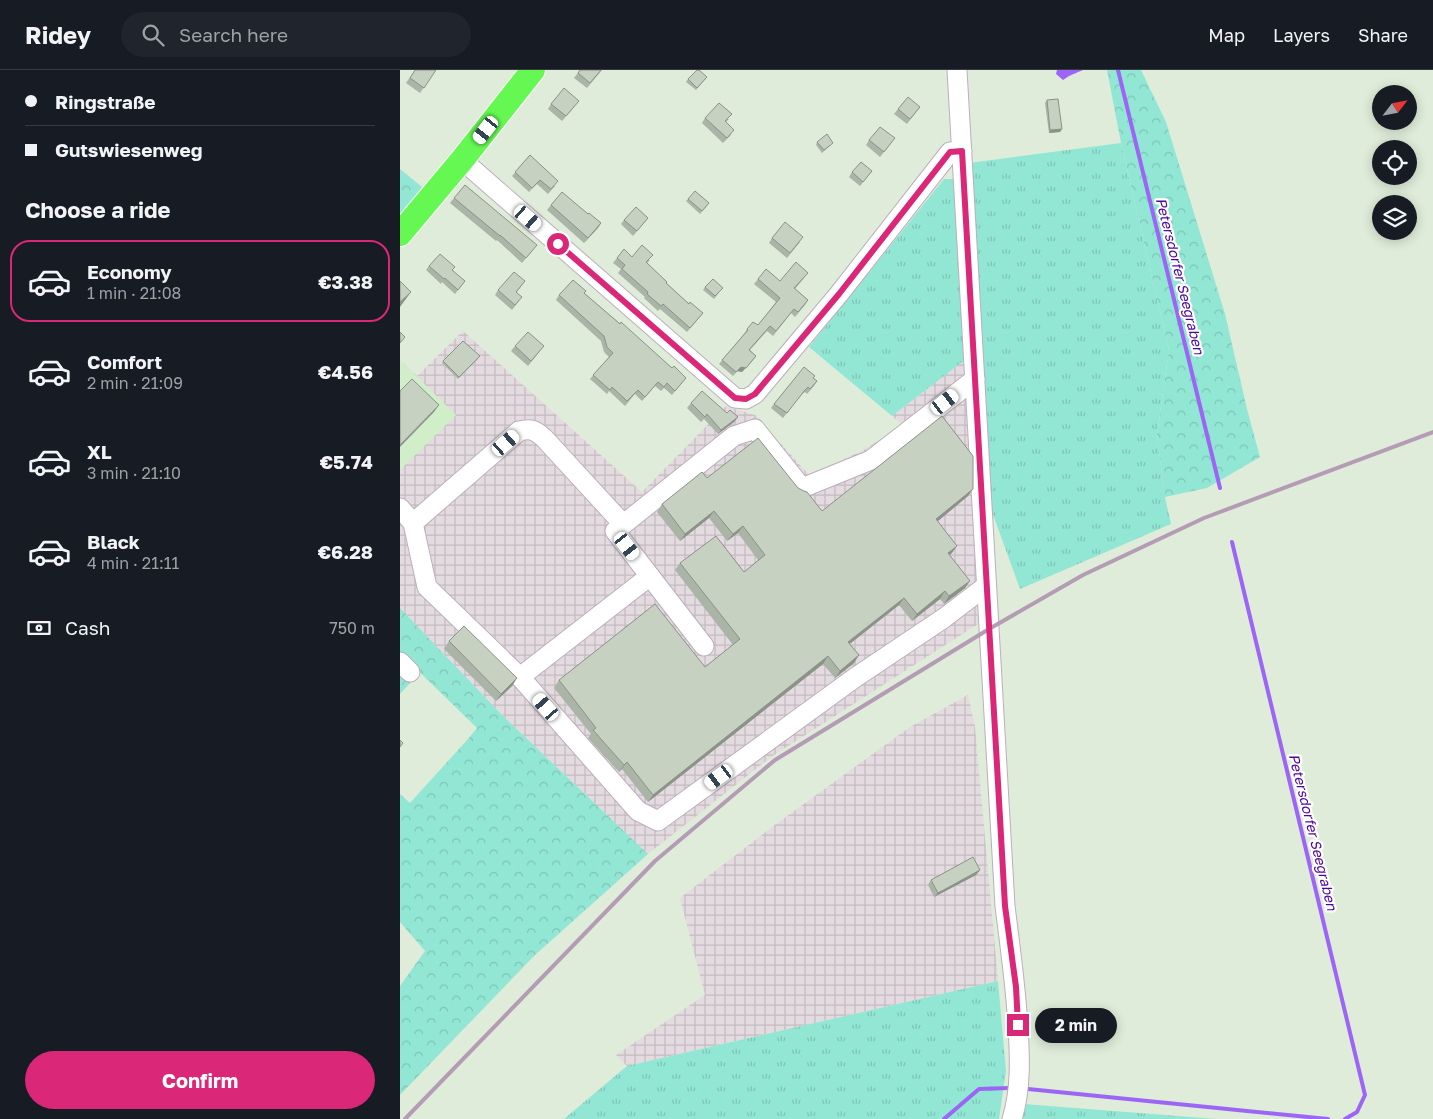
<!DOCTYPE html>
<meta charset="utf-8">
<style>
body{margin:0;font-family:"Golos Text",sans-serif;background:#20242c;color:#f1f3f6;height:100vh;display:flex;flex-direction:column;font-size:19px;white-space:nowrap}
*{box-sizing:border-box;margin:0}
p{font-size:16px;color:#9ea1a6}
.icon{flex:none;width:28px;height:28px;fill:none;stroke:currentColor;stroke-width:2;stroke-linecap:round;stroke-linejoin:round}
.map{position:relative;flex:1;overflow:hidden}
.panel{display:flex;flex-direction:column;background:#171b24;width:400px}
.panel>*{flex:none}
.top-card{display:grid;align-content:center;height:110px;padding:0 25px;background:#171b24}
.needle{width:32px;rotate:58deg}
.buttons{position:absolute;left:972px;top:15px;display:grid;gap:10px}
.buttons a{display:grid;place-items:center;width:45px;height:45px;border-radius:50%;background:#171b24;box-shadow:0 2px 12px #0003;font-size:25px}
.end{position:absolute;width:22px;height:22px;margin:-11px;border:6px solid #db2777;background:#fff;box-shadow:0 0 0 2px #fff}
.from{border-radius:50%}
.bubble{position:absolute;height:35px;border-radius:18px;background:#171b24;box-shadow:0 2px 12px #0003;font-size:16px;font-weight:700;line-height:35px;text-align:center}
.car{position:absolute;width:15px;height:30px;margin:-15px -8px;border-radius:6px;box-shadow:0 0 4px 1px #0007;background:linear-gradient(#fff 24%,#345 0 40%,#fff 0 76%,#345 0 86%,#fff 0)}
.top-card b{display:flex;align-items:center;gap:18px;height:48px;font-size:19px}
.top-card b+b{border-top:1px solid #363941}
.top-card i{width:12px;height:12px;background:#f1f3f6}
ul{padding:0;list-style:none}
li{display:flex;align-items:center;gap:15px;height:82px;margin:0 10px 8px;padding:0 15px;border:2px solid transparent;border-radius:20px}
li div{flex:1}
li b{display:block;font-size:19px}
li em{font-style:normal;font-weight:700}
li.on{border-color:#db2777}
li>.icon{width:45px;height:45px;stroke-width:1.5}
h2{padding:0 25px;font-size:22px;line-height:60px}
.pay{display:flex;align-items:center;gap:12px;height:55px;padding:0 25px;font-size:19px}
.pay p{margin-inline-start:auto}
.button{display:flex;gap:10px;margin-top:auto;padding:10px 25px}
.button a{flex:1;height:58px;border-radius:30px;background:#db2777;color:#fff;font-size:20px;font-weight:700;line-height:58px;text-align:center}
header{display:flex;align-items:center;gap:30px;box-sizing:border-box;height:70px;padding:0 25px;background:#171b24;border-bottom:1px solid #363941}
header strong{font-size:24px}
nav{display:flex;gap:28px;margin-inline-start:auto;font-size:18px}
.search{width:350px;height:45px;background:#20242c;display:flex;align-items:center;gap:12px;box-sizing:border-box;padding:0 18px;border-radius:28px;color:#9ea1a6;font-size:19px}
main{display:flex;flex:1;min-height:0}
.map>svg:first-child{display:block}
.industrial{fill:url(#industrial-grid)}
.education{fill:#d0efc8}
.grass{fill:url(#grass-tufts)}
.forest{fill:url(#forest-crowns)}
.water{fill:#9d65f5}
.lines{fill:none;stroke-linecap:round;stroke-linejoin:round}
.stream{stroke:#9d65f5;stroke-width:4}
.minor-casing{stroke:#bdaebe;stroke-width:21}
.major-casing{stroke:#fff;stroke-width:26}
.minor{stroke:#fff;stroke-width:19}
.major{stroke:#65f852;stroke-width:24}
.rail{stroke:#b49cb5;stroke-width:4}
.wall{fill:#aab4a7}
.shaded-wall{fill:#8b9288}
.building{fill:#c6d1c2;stroke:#8b9288}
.route{stroke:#db2777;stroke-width:6}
.labels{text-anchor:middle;stroke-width:4.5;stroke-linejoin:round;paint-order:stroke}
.water-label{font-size:14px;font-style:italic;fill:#4e06a0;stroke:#fff}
</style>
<header>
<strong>Ridey</strong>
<div class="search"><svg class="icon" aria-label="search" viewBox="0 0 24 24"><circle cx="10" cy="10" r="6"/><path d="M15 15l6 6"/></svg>Search here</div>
<nav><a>Map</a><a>Layers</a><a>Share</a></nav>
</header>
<main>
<section class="panel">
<div class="top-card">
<b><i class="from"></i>Ringstraße</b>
<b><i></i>Gutswiesenweg</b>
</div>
<h2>Choose a ride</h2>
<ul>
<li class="on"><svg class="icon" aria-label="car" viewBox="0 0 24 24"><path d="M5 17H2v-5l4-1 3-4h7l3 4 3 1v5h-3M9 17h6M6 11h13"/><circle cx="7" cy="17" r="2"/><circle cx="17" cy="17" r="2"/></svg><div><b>Economy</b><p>1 min · 21:08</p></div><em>€3.38</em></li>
<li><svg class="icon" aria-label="car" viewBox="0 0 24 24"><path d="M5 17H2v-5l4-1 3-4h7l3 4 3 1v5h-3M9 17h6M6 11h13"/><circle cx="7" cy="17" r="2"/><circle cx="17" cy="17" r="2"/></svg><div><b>Comfort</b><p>2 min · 21:09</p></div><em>€4.56</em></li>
<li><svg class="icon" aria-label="car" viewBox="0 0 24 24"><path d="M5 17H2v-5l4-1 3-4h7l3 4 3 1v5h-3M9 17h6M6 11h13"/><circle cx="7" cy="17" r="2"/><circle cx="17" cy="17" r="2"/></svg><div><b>XL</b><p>3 min · 21:10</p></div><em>€5.74</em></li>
<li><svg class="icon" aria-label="car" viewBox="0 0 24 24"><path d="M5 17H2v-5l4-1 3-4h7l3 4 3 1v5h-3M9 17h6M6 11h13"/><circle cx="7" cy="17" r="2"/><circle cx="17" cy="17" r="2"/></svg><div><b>Black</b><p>4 min · 21:11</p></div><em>€6.28</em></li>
</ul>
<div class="pay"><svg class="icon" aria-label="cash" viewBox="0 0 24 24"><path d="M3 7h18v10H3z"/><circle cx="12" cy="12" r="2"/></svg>Cash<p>750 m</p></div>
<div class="button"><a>Confirm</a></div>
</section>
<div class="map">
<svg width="1033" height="1049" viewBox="0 0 1033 1049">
<defs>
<pattern id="industrial-grid" width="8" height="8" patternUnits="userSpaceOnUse" patternTransform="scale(1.25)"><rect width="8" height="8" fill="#e4dbe0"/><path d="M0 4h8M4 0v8" fill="none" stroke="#c4bcc0"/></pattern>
<pattern id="grass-tufts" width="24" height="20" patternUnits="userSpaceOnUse" patternTransform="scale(1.25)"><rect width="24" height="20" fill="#92e6d4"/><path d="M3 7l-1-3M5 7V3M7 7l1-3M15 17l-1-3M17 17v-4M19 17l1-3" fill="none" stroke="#7ec5b6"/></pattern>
<pattern id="forest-crowns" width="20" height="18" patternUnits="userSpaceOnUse" patternTransform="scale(1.25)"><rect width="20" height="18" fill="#92e6d4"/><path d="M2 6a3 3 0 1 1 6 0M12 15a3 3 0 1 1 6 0" fill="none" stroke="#7ec5b6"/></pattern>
</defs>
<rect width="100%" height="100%" fill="#dfecd9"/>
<g class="industrial">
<polygon points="63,261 242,422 326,336 355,345 409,405 462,381 503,355 492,346 566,289 578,554 371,687 248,784 103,646 0,538 0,290 17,306"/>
<polygon points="568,625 575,657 598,911 227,996 216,985 305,925 280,828 372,757 510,657"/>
</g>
<polygon class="education" points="0,290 56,345 0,400"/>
<g class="grass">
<polygon points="721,73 769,280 757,365 765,427 771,454 620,519 591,439 569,93"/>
<polygon points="544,109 558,109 566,289 492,346 409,277"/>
<polygon points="598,911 606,1001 599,1049 164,1049 227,996"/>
<polygon points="624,1034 816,1049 620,1049"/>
</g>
<g class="forest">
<polygon points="707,0 741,0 766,52 825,244 847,339 860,387 807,418 765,427 757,365 769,280 721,73"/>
<polygon points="0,99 22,117 0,144"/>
<polygon points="0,538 103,646 248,784 135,885 0,1025 0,916 25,881 0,852 0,724 10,733 68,669 77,658 0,583"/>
<polygon points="0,601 11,612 0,624"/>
</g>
<polygon class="water" points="657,0 683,0 669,6 663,10 656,4"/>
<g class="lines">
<g class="stream">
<polyline points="718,0 820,418"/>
<polyline points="832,472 965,1025 957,1042 945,1049"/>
<polyline points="628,1019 928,1049"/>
<polyline points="544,1049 579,1019 609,1018"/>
</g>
<g class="minor-casing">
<g id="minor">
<path d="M557,0L605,836C610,877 616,917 618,958C620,988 621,1020 612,1049"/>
<polyline points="62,90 335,328 346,329 355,324 439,224 550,82 562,81"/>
<polyline points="0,438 13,453 27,517 120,607 250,506"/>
<path d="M13,453L119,361C131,358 135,360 144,368L223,454"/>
<polyline points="304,576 215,461 334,366 355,359 402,418 471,390 575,309"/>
<polyline points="0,592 10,602"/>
<polyline points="120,607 238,741 258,751 456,607 544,548 586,516"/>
</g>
</g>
<g class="major-casing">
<polyline id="major" points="0,164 62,90 133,0"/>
</g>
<use href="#minor" class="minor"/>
<use href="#major" class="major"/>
<polyline class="rail" points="5,1049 255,791 375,690 589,559 683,505 804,448 1033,362"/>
</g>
<g class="wall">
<polygon points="15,0 36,0 20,23 6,13"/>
<polygon points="180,0 202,0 187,18 174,8"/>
<polygon points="307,7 296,20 286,12 288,9"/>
<polygon points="647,30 662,59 660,62 649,63 645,33"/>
<polygon points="151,34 175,36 162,51 148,39"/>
<polygon points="520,37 507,54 494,44 498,39"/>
<polygon points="305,48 329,49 326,52 331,65 323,73 302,53"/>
<polygon points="469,70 491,73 480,87 466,75"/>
<polygon points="417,72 431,75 422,83 416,75"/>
<polygon points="130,85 155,116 148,124 137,114 129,122 112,106"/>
<polygon points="472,101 460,116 449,107 452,102"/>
<polygon points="54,128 133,180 122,193 97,170 96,171 50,133"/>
<polygon points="288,129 307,136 300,144 286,131"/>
<polygon points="151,135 188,144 201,153 184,173 147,140"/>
<polygon points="248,148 233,166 221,154 224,150"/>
<polygon points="372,168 400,172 387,188 369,173"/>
<polygon points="232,187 250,190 247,193 266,213 289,234 303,243 287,262 260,239 258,241 244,228 245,227 218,203 221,199 213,193 217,188"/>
<polygon points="29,196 53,200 62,215 55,224 42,212 41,214 26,200"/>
<polygon points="405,207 395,219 408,230 405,235 395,247 391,243 373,266 367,261 350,280 356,286 353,290 342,302 337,301 333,306 319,294 344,264 347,259 358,255 376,232 354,214 358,209 380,211"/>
<polygon points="125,211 117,222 119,231 112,240 95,225 98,220"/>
<polygon points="305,217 321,220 314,229 303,220"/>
<polygon points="184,223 272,298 286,308 272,325 264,318 261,321 255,316 242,331 235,324 225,336 209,321 207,324 190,309 209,287 204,282 201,271 156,230 159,225"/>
<polygon points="115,276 140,281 128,296 111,281"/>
<polygon points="78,289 58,309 42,293 43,291"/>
<polygon points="413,308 417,311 414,316 407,324 405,322 401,325 383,348 371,338 374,334"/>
<polygon points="291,333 327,343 338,347 334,352 318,364 304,349 301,352 287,338"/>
<polygon points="307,408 398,418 422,441 573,419 568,426 537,451 552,483 549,485 565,518 544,534 540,529 512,551 499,535 450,574 459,585 454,593 435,608 423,594 248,732 222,699 219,702 188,668 191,664 154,618 159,610 305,597 333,575 275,500 280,493 344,502 358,490 338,463 327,471 309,448 280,471 257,442 262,434"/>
<polygon points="49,571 117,608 112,616 96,631 44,579"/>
<polygon points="580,800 576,805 534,827 528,815 531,810"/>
</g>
<g class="shaded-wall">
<polygon points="662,59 660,62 649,63 650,60"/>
<polygon points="201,153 198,158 184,173 188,168"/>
<polygon points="11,222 0,237 0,232"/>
<polygon points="356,286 342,302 337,301 333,306 341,297"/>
<polygon points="39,335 34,342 0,377 0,375"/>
<polygon points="338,347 334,352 318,364 321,360"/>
<polygon points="573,419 568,426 531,457 536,449"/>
<polygon points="314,441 309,448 280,471 285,464"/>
<polygon points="343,456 338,463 327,471 333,464"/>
<polygon points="557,476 552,483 543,490 548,483"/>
<polygon points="570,511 565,518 544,534 549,526"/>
<polygon points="545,521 540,529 512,551 517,544"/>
<polygon points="504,528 499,535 443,579 448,572"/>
<polygon points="459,585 454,593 435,608 440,601"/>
<polygon points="428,586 423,594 248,732 253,725"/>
<polygon points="117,608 112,616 96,631 101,624"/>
<polygon points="227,692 222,699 219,702 224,695"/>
<polygon points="580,800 576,805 534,827 538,823"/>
</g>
<g class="building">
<polygon points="15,0 36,0 24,18 10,8"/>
<polygon points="180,0 201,0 190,13 178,3"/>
<polygon points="297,0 299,0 307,7 297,18 288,9"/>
<polygon points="164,18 179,31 166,46 151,34"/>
<polygon points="508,27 520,37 510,49 498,39"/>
<polygon points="658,29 662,59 650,60 647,30"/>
<polygon points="319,33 332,44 325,51 334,60 327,68 305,48"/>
<polygon points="480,57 495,68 484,82 469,70"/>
<polygon points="427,64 433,73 424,80 417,72"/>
<polygon points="130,85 158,111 151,119 140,110 132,118 115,102"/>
<polygon points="461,92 472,101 463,112 452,102"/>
<polygon points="65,115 137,175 126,188 100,165 100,166 54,128"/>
<polygon points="295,121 309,133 302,141 288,129"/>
<polygon points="162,122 188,144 189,143 201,153 188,168 151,135"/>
<polygon points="236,137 248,148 237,161 224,150"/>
<polygon points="385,152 403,167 390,183 372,168"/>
<polygon points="242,175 253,185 246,192 267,212 266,213 289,234 290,232 303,243 290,258 263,234 261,236 247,224 248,222 222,199 225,195 217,188 224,179 232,187"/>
<polygon points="40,184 55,197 52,200 65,211 58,220 45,208 44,209 29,196"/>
<polygon points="396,192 408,203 394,218 408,230 398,242 394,239 376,261 370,256 349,280 356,286 346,298 341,297 336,302 322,290 348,260 347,259 353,252 358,255 380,228 358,209 366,199 380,211"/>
<polygon points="114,202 125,211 116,222 122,227 115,235 98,220"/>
<polygon points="313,209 323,218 315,226 305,217"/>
<polygon points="173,210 186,221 184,223 220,254 221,252 272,298 274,296 286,308 275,321 267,313 264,317 258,312 245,327 238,320 227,331 212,317 210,320 193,305 213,283 207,277 204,266 159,225"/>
<polygon points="0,211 11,222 0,232"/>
<polygon points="0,262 5,267 0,273"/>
<polygon points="128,262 144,276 131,291 115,276"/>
<polygon points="63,271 80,286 59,307 43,291"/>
<polygon points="404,297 415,306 413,308 417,311 410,319 408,317 405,320 387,343 374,334"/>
<polygon points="12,309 39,335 0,375 0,321"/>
<polygon points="302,321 327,343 330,340 338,347 321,360 307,344 305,347 291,333"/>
<polygon points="542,346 573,386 573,419 536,449 557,476 548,483 570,511 549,526 545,521 517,544 504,528 448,572 459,585 440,601 428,586 253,725 227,692 224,695 193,660 196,658 159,610 255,534 305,597 340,569 280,493 316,466 344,502 365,485 343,456 333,464 314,441 285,464 262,434 302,402 307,408 358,368 398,418 404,421 407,422 422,441"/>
<polygon points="64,556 117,608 101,624 49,571"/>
<polygon points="0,670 3,673 0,677"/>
<polygon points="573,787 580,800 538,823 531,810"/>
</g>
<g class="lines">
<polyline class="route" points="158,174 335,328 346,329 355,324 439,224 550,82 562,81 605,836 616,917 618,955"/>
</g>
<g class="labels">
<g class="water-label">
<text transform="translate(780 206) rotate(76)" y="5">Petersdorfer Seegraben</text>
<text transform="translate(913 762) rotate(76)" y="5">Petersdorfer Seegraben</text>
</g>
</g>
</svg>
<div class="buttons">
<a><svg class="needle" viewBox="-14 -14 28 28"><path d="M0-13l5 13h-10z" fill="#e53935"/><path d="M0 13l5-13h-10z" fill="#9ea1a6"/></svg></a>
<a><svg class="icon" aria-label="locate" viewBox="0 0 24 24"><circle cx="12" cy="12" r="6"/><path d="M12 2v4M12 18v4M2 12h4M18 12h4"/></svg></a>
<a><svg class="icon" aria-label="layers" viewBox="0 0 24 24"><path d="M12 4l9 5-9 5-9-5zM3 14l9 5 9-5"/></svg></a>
</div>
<i class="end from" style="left:158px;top:174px"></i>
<i class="end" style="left:618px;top:955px"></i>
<div class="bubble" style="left:635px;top:938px;width:82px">2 min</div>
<i class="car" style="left:86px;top:60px;rotate:218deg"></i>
<i class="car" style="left:128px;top:148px;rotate:131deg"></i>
<i class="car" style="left:545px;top:332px;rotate:52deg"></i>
<i class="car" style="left:106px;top:373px;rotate:49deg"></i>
<i class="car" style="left:227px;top:476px;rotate:142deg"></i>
<i class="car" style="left:146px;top:637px;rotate:319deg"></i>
<i class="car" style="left:319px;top:707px;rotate:234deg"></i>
</div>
</main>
